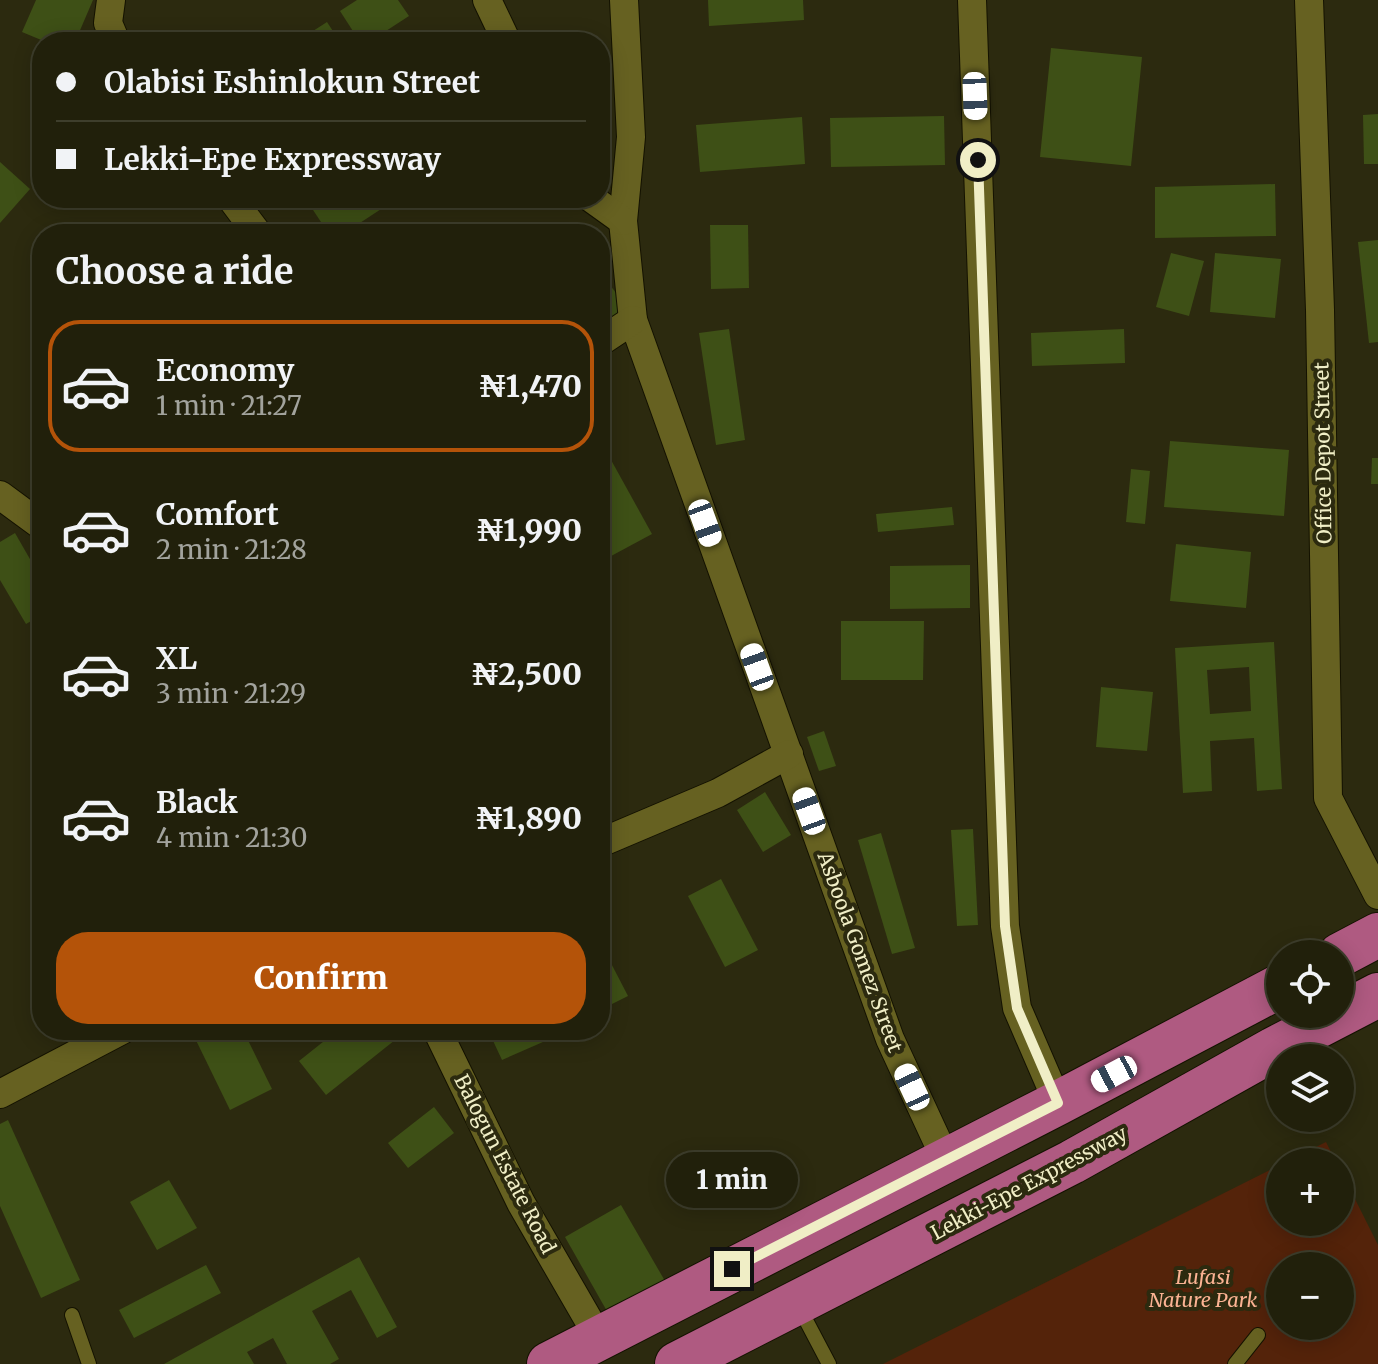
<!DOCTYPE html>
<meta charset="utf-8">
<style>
body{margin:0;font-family:Merriweather,serif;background:#2d2d19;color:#f1f3f6;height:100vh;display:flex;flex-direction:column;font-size:30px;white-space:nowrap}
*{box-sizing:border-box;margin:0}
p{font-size:26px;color:#a2a39d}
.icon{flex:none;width:44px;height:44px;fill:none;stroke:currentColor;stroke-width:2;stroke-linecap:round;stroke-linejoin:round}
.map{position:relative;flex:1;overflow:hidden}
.panel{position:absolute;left:32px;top:224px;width:578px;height:816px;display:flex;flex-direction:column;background:#21200b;border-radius:32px;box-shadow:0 4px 20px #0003,0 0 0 2px #3e3e2c}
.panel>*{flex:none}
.guide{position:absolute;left:32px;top:32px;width:578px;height:176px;border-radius:32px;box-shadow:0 4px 20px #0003,0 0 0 2px #3e3e2c;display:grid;align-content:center;height:176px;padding:0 24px;background:#21200b}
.fabs{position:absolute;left:1266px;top:940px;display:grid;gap:16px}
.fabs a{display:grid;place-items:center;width:88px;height:88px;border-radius:50%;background:#21200b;box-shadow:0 4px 20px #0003,0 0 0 2px #3e3e2c;font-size:40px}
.end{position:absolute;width:36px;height:36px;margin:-18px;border:10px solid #f0eec6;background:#111;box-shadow:0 0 0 4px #111}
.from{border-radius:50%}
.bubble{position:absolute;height:56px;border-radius:28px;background:#21200b;box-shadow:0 4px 20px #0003,0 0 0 2px #3e3e2c;font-size:26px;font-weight:800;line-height:56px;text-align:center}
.car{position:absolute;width:24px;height:48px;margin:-24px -12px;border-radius:10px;box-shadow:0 0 6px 2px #0007;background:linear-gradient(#fff 24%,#345 0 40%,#fff 0 76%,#345 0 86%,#fff 0)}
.guide b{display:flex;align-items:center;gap:28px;height:76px;font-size:30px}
.guide b+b{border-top:2px solid #3e3e2c}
.guide i{width:20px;height:20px;background:#f1f3f6}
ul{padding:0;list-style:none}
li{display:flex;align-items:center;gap:24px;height:132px;margin:0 16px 12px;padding:0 8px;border:4px solid transparent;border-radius:32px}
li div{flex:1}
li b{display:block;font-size:30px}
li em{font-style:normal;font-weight:800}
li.current{border-color:#b45309}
li>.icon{width:72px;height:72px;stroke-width:1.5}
h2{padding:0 24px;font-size:36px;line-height:96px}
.cta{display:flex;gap:16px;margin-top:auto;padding:16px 24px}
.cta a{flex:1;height:92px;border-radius:32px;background:#b45309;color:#fff;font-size:32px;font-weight:800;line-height:92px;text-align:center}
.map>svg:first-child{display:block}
.green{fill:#54230a;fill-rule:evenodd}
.building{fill:#3e5016;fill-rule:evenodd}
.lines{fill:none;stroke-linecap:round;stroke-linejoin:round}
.service-casing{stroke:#141200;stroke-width:16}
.minor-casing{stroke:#141200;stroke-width:30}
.trunk-casing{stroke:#141200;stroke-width:46}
.service{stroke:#666121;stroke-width:14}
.minor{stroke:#666121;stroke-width:28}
.trunk{stroke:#af5a81;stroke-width:44}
.route{stroke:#f0eec6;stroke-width:10}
.labels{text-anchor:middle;stroke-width:8;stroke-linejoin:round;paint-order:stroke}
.street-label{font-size:20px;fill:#f0eec6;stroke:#2c2a0f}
.park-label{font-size:20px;font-style:italic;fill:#fbb393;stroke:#2c2a0f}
</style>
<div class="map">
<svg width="1378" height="1364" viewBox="0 0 1378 1364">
<rect width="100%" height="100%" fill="#2c2a0f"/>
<g class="green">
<polygon points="1326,1142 1336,1162 1286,1162"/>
<path d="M1280,1165V1222H1340V1169L1378,1245V1364H883ZM1280,1266H1340V1326H1280Z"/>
</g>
<g class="building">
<polygon points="36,0 93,0 75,42 46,42 22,32"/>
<polygon points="357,0 398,0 409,16 369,42 360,42 340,11"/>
<polygon points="708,0 803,0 804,20 709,26"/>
<polygon points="327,22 340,42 296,42"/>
<polygon points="1051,48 1142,57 1131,166 1040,157"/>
<polygon points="1378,114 1378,164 1364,164 1363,115"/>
<polygon points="944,116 945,165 831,167 830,118"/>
<polygon points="802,117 805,164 700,172 696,125"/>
<polygon points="0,162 30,189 0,223"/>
<polygon points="1275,184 1276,236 1155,238 1155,187"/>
<polygon points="305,198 398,198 343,234 329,234"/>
<polygon points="710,225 748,225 749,288 711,289"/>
<polygon points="1378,240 1378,342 1369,343 1358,242"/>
<polygon points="1171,253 1204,261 1189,316 1156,307"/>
<polygon points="1215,253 1281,259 1275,318 1210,312"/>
<polygon points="600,272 626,306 600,326"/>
<polygon points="729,329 745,440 716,445 699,333"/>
<polygon points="1124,329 1125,363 1032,366 1031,333"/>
<polygon points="600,440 652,534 600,562"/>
<polygon points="1170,441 1289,450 1284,516 1164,507"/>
<polygon points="1372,458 1378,458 1378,484 1371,484"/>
<polygon points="1131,469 1150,471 1145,524 1126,522"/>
<polygon points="952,507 954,525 878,532 876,514"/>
<polygon points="15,533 42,580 42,615 26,624 0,580 0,542"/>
<polygon points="1176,544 1251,552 1246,608 1170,601"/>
<polygon points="970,565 970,608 890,609 890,566"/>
<polygon points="841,621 924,621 923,680 841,680"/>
<path d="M1274,642L1282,789L1257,791L1254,738L1210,741L1212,791L1183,793L1175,648ZM1249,667L1251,711L1210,714L1207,670Z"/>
<polygon points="1101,687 1153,692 1147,751 1096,747"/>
<polygon points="824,731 836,766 819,771 807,737"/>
<polygon points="765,792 791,835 763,852 737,810"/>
<polygon points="973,829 978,925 957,926 951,830"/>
<polygon points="881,833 915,948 892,954 858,840"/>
<polygon points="721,879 758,950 725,967 688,896"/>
<polygon points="600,942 628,996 600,1010"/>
<polygon points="191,1030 243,1030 272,1089 230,1110"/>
<polygon points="338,1030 387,1030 395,1040 326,1095 299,1061"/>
<polygon points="488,1030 557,1030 559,1035 502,1060"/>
<polygon points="434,1107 454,1133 408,1168 388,1143"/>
<polygon points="8,1120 80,1280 41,1298 0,1206 0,1124"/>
<polygon points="169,1180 197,1228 157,1250 130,1202"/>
<polygon points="621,1205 665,1281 608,1313 565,1237"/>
<polygon points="359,1257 397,1327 377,1338 351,1290 312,1311 339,1359 330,1364 287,1364 273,1338 247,1352 254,1364 164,1364"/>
<polygon points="206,1265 221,1293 134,1338 119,1310"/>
</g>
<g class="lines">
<g class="service-casing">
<g id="service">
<polyline points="799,1307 829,1364"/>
<polyline points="72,1315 89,1364"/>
<polyline points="1235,1364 1258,1335"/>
</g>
</g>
<g class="minor-casing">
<g id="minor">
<polyline points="111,0 108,23 116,42"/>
<polyline points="487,0 507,42"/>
<polyline points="624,0 631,137 623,221 633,320 890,1039 946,1160"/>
<polyline points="972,0 1005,926 1017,1008 1058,1103"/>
<polyline points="1309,0 1320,310 1328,798 1378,895"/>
<polyline points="231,198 258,234"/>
<polyline points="591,198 623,221"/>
<polyline points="600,342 633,320"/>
<polyline points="0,495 42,526"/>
<polyline points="600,843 718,793 789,754"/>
<polyline points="437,1030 521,1203 599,1338"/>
<polyline points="0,1094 122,1030"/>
</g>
</g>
<g class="trunk-casing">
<g id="trunk">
<polyline points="1340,955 1378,935"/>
<polyline points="549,1364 1058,1103 1280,986"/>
<polyline points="677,1364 1072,1162 1274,1049 1378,995"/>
</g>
</g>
<use href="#service" class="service"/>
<use href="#minor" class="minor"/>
<use href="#trunk" class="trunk"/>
</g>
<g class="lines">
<polyline class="route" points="732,1269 1058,1103 1017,1008 1005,926 978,160"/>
</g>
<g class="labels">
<g class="street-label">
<text transform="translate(1323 453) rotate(-91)" y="7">Office Depot Street</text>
<text transform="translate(860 952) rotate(70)" y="7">Asboola Gomez Street</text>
<text transform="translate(505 1164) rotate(63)" y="7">Balogun Estate Road</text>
<text transform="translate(1029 1183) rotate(-28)" y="7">Lekki-Epe Expressway</text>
</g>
<g class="park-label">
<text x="1203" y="1284">Lufasi<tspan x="1203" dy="23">Nature Park</tspan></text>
</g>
</g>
</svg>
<div class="fabs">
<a><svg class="icon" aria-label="locate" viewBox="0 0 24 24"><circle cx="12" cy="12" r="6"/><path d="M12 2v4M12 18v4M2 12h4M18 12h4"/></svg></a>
<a><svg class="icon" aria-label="layers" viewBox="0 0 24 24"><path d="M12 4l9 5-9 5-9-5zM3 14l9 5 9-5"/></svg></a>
<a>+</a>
<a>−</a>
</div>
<i class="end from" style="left:978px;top:160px"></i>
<i class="end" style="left:732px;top:1269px"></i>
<div class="bubble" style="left:666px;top:1152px;width:132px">1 min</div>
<i class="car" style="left:975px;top:96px;rotate:178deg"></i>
<i class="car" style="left:705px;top:523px;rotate:160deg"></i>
<i class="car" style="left:757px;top:667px;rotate:340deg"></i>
<i class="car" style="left:809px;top:811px;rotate:340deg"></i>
<i class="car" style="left:1114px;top:1074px;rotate:242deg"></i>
<i class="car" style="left:912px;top:1087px;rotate:335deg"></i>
<div class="guide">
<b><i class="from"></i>Olabisi Eshinlokun Street</b>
<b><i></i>Lekki-Epe Expressway</b>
</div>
<section class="panel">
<h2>Choose a ride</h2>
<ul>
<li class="current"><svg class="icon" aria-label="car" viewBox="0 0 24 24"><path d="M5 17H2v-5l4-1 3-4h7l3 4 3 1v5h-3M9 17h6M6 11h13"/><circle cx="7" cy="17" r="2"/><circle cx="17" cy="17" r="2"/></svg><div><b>Economy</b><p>1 min · 21:27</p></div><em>₦1,470</em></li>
<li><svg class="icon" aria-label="car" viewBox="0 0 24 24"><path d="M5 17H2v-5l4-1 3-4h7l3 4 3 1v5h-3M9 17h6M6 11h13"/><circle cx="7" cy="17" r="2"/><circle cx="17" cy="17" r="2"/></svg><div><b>Comfort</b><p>2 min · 21:28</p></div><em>₦1,990</em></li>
<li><svg class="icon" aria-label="car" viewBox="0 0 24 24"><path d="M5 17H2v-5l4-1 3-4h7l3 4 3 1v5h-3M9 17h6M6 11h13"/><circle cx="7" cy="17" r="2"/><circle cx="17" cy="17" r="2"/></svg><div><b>XL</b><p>3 min · 21:29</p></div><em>₦2,500</em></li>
<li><svg class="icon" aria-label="car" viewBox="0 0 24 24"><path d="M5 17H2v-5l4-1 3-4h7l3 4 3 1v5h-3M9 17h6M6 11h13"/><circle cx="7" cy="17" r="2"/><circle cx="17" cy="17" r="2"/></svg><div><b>Black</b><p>4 min · 21:30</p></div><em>₦1,890</em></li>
</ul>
<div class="cta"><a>Confirm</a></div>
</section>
</div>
